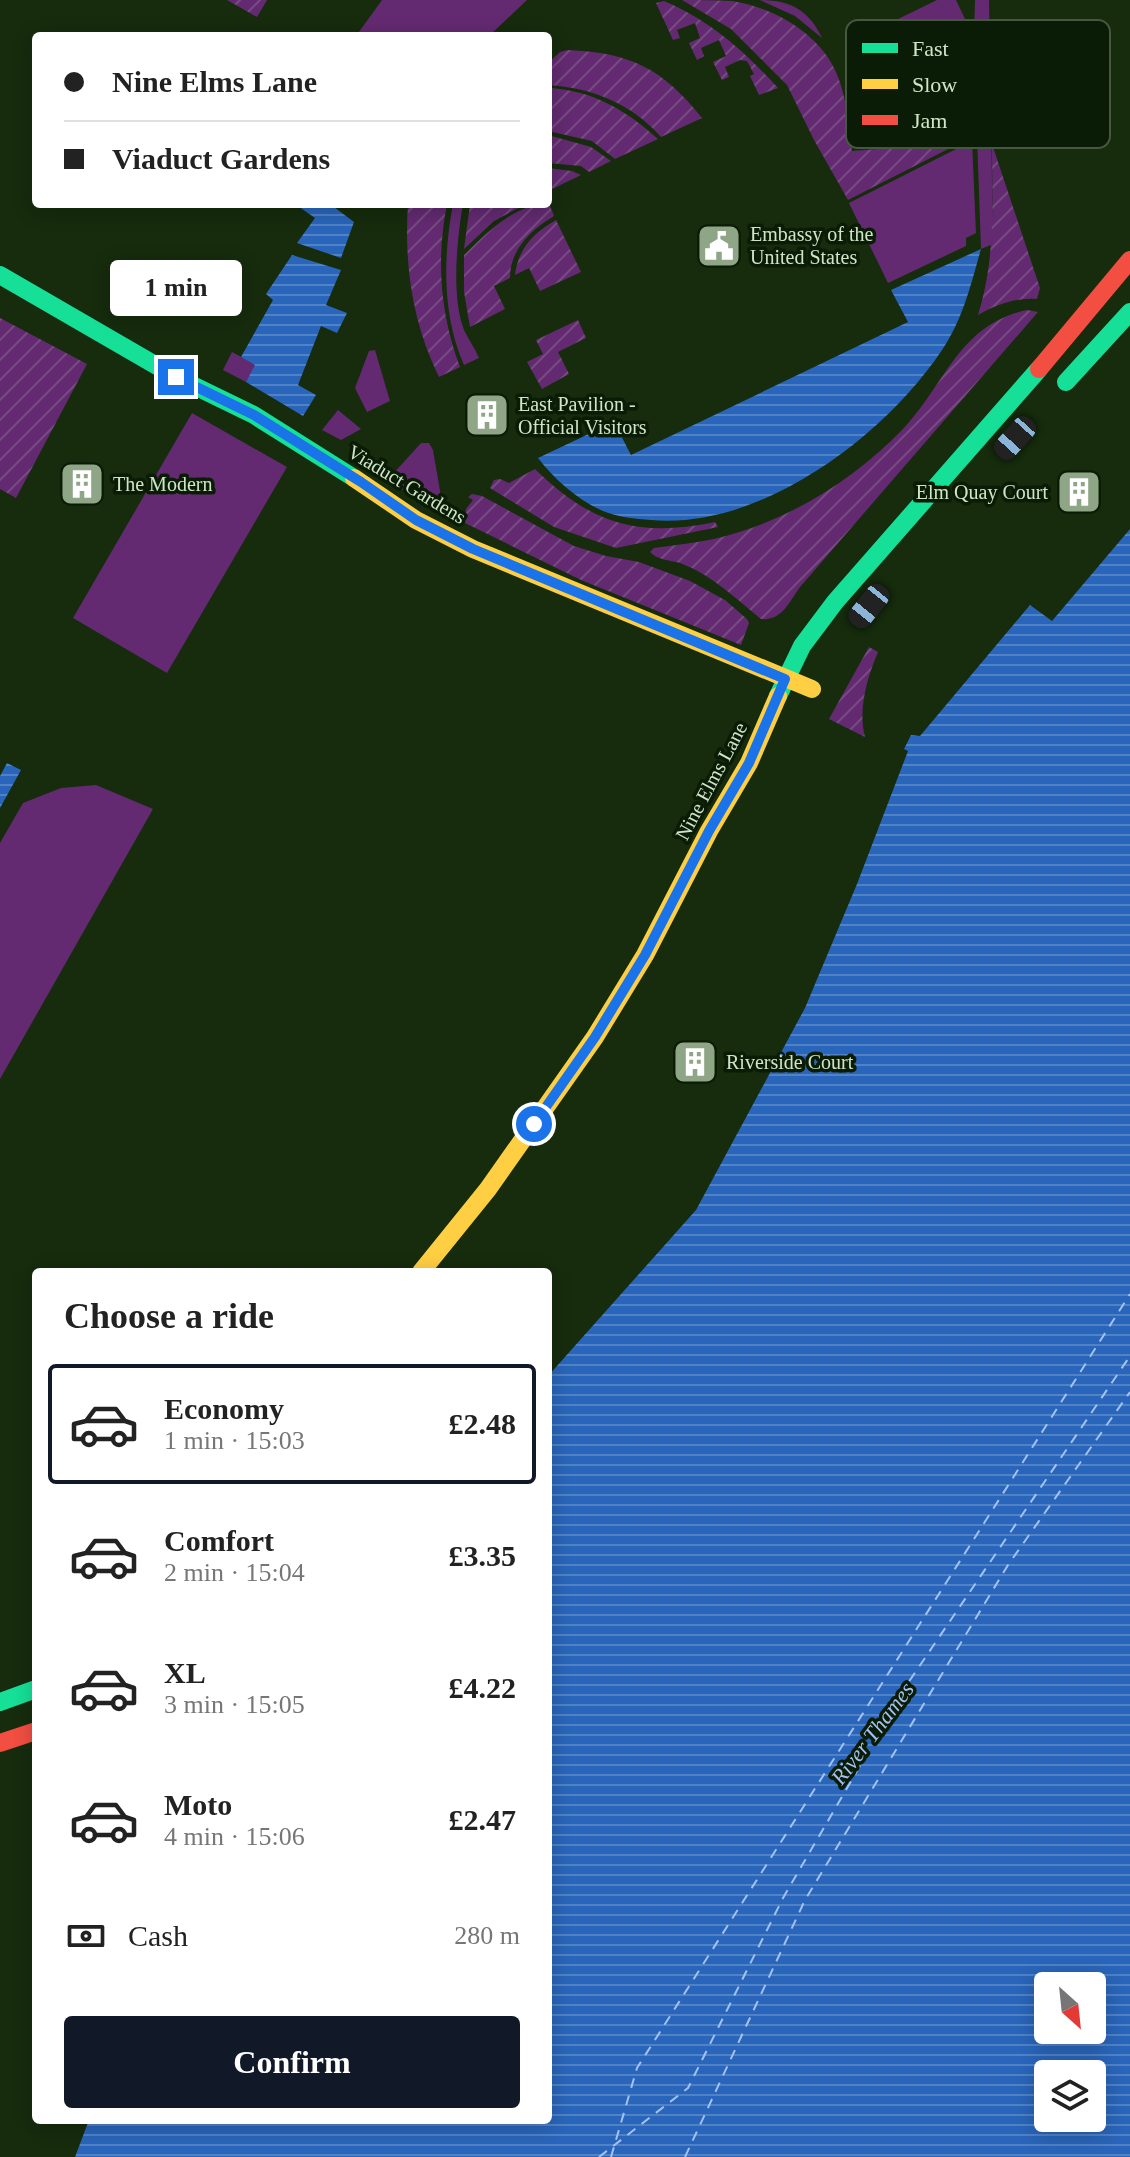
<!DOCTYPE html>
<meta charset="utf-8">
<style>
body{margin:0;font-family:"Times New Roman",serif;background:#f2f2f2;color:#222;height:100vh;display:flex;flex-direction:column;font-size:30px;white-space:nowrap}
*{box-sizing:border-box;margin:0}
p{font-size:26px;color:#767676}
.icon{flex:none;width:44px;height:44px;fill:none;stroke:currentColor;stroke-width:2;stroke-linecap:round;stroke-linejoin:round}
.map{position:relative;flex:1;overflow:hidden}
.panel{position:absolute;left:32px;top:1268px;width:520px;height:856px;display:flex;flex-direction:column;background:#fff;border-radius:8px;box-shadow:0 4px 20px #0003}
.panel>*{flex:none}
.banner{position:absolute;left:32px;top:32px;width:520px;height:176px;border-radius:8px;box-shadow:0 4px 20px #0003;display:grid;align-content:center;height:176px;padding:0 32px;background:#fff}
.needle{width:52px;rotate:153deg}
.controls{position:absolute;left:1034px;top:1972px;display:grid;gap:16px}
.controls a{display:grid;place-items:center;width:72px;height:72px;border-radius:8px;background:#fff;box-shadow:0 4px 20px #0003;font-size:40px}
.end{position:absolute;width:36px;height:36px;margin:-18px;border:10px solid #1a73e8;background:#fff;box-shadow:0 0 0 4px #fff}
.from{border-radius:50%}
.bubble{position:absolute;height:56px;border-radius:8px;background:#fff;box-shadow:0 4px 20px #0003;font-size:26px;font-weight:600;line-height:56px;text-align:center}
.car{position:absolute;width:24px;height:48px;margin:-24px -12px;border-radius:10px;box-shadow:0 0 6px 2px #0007;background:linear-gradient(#222 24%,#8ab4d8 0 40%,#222 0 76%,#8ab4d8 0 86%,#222 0)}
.banner b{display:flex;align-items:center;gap:28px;height:76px;font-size:30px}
.banner b+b{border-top:2px solid #e0e0e0}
.banner i{width:20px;height:20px;background:#222}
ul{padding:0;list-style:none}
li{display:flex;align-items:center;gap:24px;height:120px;margin:0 16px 12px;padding:0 16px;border:4px solid transparent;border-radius:8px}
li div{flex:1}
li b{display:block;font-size:30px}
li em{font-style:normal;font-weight:600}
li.current{border-color:#111827}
li>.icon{width:72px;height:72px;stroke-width:1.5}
h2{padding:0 32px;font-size:36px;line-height:96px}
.pay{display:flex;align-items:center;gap:20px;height:88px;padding:0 32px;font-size:30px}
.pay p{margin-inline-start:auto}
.cta{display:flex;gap:16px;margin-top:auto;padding:16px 32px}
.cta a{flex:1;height:92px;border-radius:8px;background:#111827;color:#fff;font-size:32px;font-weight:600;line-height:92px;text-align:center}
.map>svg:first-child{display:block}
.grass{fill:#632a71}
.garden{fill:url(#garden-furrows)}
.water{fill:url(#water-rules);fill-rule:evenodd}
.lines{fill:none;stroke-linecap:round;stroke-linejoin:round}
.ferry{stroke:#a2c2f3;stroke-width:2;stroke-dasharray:10 8;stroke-linecap:butt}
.fast{stroke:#16e098;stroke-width:18}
.slow{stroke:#ffcf43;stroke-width:18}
.jam{stroke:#f24e42;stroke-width:18}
.route{stroke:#1a73e8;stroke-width:10}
.labels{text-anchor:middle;stroke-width:7;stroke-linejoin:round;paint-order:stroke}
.poi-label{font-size:20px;fill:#cee6c7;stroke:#0b1c06;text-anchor:start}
.street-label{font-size:20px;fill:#cee6c7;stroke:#0b1c06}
.water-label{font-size:22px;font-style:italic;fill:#a2c2f3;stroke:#0b1c06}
.key{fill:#0b1c06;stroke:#465940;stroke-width:2}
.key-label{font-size:22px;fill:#cee6c7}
</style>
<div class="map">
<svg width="1130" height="2157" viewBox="0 0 1130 2157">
<defs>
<pattern id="garden-furrows" width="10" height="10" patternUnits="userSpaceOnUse" patternTransform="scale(2)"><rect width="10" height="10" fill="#632a71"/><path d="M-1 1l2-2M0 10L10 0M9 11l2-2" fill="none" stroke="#784984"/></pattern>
<pattern id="water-rules" width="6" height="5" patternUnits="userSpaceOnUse" patternTransform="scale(2)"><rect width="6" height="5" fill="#2965ba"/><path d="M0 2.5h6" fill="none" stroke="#5182c4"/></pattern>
</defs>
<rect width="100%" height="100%" fill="#162c0d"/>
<g class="grass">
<polygon points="382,0 527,0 489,36 356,36"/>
<path d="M760,0C790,0 809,10 822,38L795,16Z"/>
<polygon points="937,0 956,0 974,38 975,0 989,0 993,244 981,249 977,136 972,137 971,40 918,66 894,21"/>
<polygon points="972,141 976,233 966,238 966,246 888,283 849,203"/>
<path d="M453,204H463C457,239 451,296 464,330C468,339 475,348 479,358L464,365C442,315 443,257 453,204Z"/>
<polygon points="375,350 390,401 367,412 355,388 369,351"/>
<polygon points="232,352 256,365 246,382 223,370"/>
<polygon points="338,410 361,429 341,440 322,430"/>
<polygon points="192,413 287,467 167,673 73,618"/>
<polygon points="421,443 429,443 433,450 443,508 439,514 391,482 392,475"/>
<polygon points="96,785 153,809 0,1079 0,843 23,803 61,788"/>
</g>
<g class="garden">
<polygon points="227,0 267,0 257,17"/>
<path d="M682,0C698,0 715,0 732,1C772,7 819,33 836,72C847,97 848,124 852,151L890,148L894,114L891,80L951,50L956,145L848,200L814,140L787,85L731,29Z"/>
<path d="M664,1C711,21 744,51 778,88L759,95L750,76L754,74L747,61L740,60L725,67L729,77L722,80L713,62L726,56L719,40L701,48L704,56L697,60L689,43L700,38L695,23L677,30L680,38L673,40L656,3Z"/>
<path d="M568,50C631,53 662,68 702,118L661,137C631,103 592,88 548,85V63L560,52Z"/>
<path d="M548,88C592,90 626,110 658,139L615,159L592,141L548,131Z"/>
<polygon points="548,135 591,147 611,161 589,172 581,166 548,163"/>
<path d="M992,144L1040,288L1037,299C1017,297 995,305 978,315C996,257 992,204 992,144Z"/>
<polygon points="548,168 572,171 581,175 548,191"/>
<path d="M548,201L554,216C531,230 510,249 510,278L494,286L505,309L470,327L464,292V255C487,233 514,204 548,204Z"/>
<path d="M408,204H447C436,260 440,314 460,367L439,377C412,322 404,264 408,204Z"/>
<polygon points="470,204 526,204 494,221 464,249"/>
<path d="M556,220L581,272L540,291L529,268L515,275C518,249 533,233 556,220Z"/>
<path d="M1027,310L1038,312L800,587C789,602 782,621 761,619C735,598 712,575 680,563C669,560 658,560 650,552L654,548C674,545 694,543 714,539C786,522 852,482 903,429C946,384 958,325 1027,310Z"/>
<polygon points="0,318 87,364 16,498 0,489"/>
<polygon points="578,320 586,338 558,352 569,374 542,389 527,362 543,354 536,340"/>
<path d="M535,469C591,524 638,538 715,522L718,527L616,548L554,527L490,488L494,480L500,479L509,483Z"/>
<polygon points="472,494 482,496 574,546 606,556 639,562 690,581 725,600 747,619 749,623 741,645 581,580 465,523 466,509 473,500 468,497"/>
<path d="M869,647L878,652C867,678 858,709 865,737L829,719Z"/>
</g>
<g class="water">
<polygon points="295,204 330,204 354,222 341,258 297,243 315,218"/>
<path d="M981,249C971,284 963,319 942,350C884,437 760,530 651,520C636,519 617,517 603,511C578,500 555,480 538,458L614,422L631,455L908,322L891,290Z"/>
<polygon points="292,255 341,270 326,305 347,313 337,333 321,326 298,385 316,395 303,416 246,382 255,365 241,357 273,300 266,294"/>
<path d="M1130,529V2157H75L89,2120H548V1376L696,1210L805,1008L857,884L908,751L904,749L911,735L920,736L1030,605L1052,621ZM1092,1986V2030H1048V1986ZM1092,2074V2118H1048V2074Z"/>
<polygon points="7,763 21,770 0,808 0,776"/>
</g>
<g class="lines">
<g class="ferry">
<polyline points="599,2157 688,2088 783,1898 910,1680 1130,1356"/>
<polyline points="611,2157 637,2068 1130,1294"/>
<polyline points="685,2157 805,1900 1008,1565 1130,1392"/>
</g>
<g class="fast">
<polyline points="0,275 176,377 254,415 354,478"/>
<polyline points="1066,382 1130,312"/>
<polyline points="778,696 802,646 835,602 1039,369"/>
<polyline points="0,1702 36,1689"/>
</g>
<g class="slow">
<polyline points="354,478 416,520 473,549 812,689"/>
<polyline points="421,1272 488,1189 595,1037 645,955 709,831 749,763 778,696"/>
</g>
<g class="jam">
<polyline points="1039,369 1130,260"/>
<polyline points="0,1743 36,1731"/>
</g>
</g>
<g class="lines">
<polyline class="route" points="176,377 254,415 361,482 416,520 473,549 785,679 749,763 709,831 645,955 595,1037 534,1124"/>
</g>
<defs>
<g id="civic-square" transform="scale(2.3)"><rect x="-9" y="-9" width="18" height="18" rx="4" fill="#8ea586" stroke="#0b1c06"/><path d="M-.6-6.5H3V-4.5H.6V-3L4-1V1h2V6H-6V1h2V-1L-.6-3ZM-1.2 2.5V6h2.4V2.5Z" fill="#fff"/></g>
<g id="building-square" transform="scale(2.3)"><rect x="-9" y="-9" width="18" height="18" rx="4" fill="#8ea586" stroke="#0b1c06"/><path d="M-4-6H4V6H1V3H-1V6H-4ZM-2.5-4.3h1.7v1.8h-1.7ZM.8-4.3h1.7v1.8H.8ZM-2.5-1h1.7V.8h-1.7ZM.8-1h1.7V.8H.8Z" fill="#fff"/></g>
</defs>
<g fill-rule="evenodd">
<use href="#civic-square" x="719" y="246"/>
<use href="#building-square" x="487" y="415"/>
<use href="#building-square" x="82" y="484"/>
<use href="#building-square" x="1079" y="492"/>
<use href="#building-square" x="695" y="1062"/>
</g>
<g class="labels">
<g class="poi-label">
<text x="750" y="241">Embassy of the<tspan x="750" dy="23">United States</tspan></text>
<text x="518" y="411">East Pavilion -<tspan x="518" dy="23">Official Visitors</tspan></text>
<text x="113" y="491">The Modern</text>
<text x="1048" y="499" text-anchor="end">Elm Quay Court</text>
<text x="726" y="1069">Riverside Court</text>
</g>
<g class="street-label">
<text transform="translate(407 484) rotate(31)" y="7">Viaduct Gardens</text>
<text transform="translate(711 781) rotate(-62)" y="7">Nine Elms Lane</text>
</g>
<g class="water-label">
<text transform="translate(872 1733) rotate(-53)" y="8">River Thames</text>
</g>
</g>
<rect x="846" y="20" width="264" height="128" rx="12" class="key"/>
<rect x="862" y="43" width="36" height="10" fill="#16e098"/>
<rect x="862" y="79" width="36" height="10" fill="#ffcf43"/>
<rect x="862" y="115" width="36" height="10" fill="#f24e42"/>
<g class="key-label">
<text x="912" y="56">Fast</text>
<text x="912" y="92">Slow</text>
<text x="912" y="128">Jam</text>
</g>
</svg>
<div class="controls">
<a><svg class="needle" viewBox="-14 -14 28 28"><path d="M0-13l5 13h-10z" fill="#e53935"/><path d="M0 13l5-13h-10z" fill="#767676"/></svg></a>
<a><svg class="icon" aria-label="layers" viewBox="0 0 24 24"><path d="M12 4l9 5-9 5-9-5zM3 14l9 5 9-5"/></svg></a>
</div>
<i class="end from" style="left:534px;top:1124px"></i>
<i class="end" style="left:176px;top:377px"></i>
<div class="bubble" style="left:110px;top:260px;width:132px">1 min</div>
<i class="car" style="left:1015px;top:438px;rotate:222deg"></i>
<i class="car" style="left:869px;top:606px;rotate:219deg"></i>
<div class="banner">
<b><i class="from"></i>Nine Elms Lane</b>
<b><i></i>Viaduct Gardens</b>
</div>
<section class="panel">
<h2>Choose a ride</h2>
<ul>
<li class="current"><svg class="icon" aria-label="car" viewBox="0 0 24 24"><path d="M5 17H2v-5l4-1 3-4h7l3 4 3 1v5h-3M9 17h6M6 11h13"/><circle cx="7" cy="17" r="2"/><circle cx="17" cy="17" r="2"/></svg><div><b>Economy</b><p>1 min · 15:03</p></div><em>£2.48</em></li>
<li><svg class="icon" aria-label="car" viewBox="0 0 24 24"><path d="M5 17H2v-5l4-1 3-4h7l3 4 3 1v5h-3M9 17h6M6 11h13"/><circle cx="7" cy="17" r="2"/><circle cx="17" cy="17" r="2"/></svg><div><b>Comfort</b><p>2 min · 15:04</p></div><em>£3.35</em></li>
<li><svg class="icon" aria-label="car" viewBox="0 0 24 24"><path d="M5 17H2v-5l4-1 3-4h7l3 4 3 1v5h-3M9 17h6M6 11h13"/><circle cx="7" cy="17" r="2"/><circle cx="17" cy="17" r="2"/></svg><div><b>XL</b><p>3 min · 15:05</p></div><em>£4.22</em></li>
<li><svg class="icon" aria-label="car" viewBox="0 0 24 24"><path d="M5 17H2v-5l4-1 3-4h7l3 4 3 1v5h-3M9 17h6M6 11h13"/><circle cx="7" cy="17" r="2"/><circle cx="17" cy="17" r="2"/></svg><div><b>Moto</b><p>4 min · 15:06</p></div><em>£2.47</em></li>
</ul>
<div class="pay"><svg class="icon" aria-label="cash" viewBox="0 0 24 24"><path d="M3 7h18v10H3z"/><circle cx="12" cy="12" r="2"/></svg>Cash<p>280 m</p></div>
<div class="cta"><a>Confirm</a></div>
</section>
</div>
